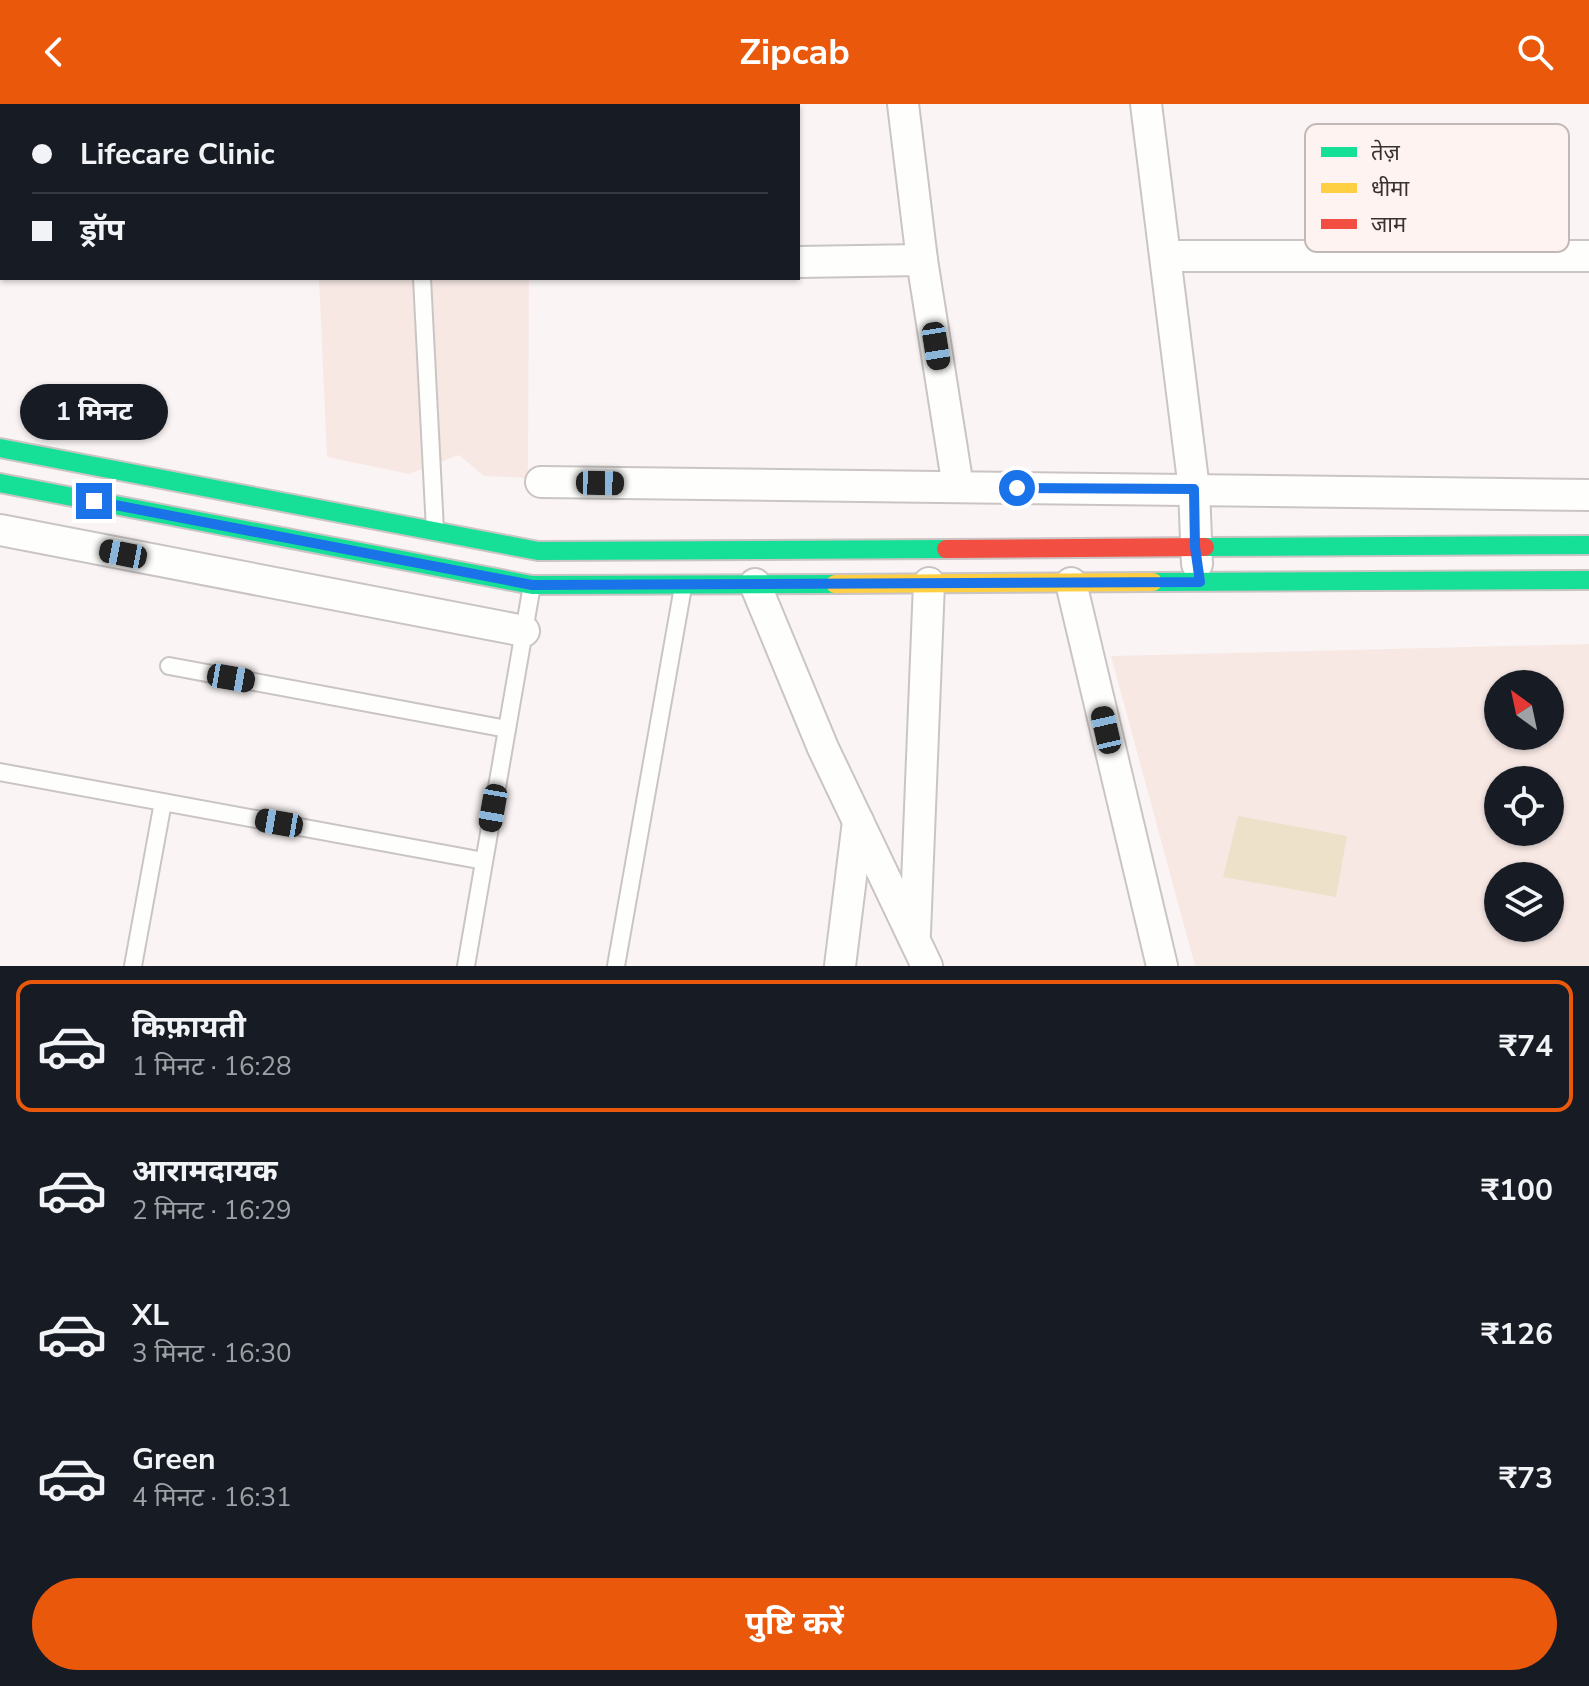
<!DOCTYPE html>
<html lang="hi">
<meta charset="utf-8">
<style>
body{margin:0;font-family:"Nunito Sans","Noto Sans Devanagari",sans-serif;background:#242831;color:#f1f3f6;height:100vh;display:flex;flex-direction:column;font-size:30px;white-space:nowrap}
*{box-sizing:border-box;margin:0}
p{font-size:26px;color:#9ea1a6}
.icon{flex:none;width:44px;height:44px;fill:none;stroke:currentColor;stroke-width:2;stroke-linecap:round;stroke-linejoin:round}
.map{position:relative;height:862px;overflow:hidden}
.drawer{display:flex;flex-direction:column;background:#171b24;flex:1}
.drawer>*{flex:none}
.top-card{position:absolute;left:0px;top:0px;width:800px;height:176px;box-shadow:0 2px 6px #0004;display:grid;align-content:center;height:176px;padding:0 32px;background:#171b24}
.needle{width:52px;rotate:327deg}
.buttons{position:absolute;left:1484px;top:566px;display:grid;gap:16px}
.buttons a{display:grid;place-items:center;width:80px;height:80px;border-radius:50%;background:#171b24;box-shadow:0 2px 6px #0004;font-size:40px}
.end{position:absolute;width:36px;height:36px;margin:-18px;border:10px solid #1a73e8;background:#fff;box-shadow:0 0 0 4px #fff}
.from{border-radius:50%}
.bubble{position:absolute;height:56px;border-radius:28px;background:#171b24;box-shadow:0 2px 6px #0004;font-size:26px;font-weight:700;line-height:56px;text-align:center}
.car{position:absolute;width:24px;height:48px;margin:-24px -12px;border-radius:10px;box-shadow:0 0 6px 2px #0007;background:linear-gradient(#222 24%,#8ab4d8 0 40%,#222 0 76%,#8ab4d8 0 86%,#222 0)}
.top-card b{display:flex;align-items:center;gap:28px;height:76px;font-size:30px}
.top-card b+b{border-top:2px solid #363941}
.top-card i{width:20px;height:20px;background:#f1f3f6}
ul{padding:14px 0 0;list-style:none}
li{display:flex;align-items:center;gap:24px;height:132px;margin:0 16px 12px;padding:0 16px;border:4px solid transparent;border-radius:16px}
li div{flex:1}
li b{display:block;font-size:30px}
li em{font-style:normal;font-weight:700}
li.selected{border-color:#ea580c}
li>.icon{width:72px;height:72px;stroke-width:1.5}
.cta{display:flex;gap:16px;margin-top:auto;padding:16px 32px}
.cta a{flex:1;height:92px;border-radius:48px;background:#ea580c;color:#fff;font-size:32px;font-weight:700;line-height:92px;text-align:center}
header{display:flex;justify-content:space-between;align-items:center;height:104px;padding:0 32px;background:#ea580c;color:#fff;font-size:36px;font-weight:700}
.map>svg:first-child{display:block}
.built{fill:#f7e8e4;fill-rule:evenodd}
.green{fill:#ede1ca}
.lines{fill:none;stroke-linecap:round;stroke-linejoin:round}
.lane-casing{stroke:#cac5c4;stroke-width:20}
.street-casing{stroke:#cac5c4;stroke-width:34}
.fast-casing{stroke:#cac5c4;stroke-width:22}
.slow-casing{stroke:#cac5c4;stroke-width:22}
.jam-casing{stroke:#cac5c4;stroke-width:22}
.lane{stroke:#fefefd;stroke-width:16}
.street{stroke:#fefefd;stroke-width:30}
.fast{stroke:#16e098;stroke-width:18}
.slow{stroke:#ffcf43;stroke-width:18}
.jam{stroke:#f24e42;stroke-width:18}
.route{stroke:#1a73e8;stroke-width:10}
.key{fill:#fef3f0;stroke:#c2b9b6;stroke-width:2}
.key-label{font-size:22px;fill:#373230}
</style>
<header><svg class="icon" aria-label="back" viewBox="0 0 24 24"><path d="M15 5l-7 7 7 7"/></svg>Zipcab<svg class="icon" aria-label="search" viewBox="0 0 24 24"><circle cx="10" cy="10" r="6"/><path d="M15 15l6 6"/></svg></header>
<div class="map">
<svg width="1589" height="862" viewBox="0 0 1589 862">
<rect width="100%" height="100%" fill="#faf5f4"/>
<g class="built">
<polygon points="319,174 529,174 528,374 484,372 459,351 409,370 327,353"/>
<path d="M1589,540V862H1195L1111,552ZM1498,580H1550V632H1498ZM1498,676H1550V728H1498ZM1498,772H1550V824H1498Z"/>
</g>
<polygon class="green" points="1238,712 1347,732 1336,793 1223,773"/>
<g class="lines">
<g class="lane-casing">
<g id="lane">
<polyline points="413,0 413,2"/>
<polyline points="422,174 435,426"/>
<polyline points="169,562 507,625"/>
<polyline points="0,668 484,757"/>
<polyline points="133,862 163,698"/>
<polyline points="466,862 532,481"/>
<polyline points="616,862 683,483"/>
</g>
</g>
<g class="street-casing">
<g id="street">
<polyline points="613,0 613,2"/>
<polyline points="903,0 922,156 958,383"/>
<polyline points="1146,0 1194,385 1197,460"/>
<polyline points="1166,152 1589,152"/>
<polyline points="798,158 922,156"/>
<polyline points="541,378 1589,391"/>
<polyline points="0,426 524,527"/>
<polyline points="1071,479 1162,862"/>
<polyline points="755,480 823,644 927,862"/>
<polyline points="915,829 929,479"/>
<polyline points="840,862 858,717"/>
</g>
</g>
<g class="fast-casing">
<g id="fast">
<polyline points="0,344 538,447 946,445"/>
<polyline points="0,379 532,481 835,480"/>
<polyline points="1205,443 1589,441"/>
<polyline points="1153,478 1589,476"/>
</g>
</g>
<g class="slow-casing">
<polyline id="slow" points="835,480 1153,478"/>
</g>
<g class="jam-casing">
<polyline id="jam" points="946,445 1205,443"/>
</g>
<use href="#lane" class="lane"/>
<use href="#street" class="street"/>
<use href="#fast" class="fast"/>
<use href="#slow" class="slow"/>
<use href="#jam" class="jam"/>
</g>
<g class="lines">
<polyline class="route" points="94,397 532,481 1200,478 1195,443 1194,385 1017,384"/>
</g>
<rect x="1305" y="20" width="264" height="128" rx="12" class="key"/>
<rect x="1321" y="43" width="36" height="10" fill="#16e098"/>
<rect x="1321" y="79" width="36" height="10" fill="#ffcf43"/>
<rect x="1321" y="115" width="36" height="10" fill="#f24e42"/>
<g class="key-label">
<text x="1371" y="56">तेज़</text>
<text x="1371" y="92">धीमा</text>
<text x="1371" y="128">जाम</text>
</g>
</svg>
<div class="buttons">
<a><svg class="needle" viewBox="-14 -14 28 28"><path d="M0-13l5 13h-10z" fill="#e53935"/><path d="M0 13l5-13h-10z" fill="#9ea1a6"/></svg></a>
<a><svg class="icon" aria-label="locate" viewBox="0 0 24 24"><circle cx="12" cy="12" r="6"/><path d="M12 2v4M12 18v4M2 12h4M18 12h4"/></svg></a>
<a><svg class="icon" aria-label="layers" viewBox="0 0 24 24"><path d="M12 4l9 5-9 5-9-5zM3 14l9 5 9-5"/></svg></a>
</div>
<i class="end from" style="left:1017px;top:384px"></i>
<i class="end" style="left:94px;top:397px"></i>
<div class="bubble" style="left:20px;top:280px;width:148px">1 मिनट</div>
<i class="car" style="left:936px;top:242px;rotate:171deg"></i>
<i class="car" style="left:600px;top:379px;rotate:91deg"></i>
<i class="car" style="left:123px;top:450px;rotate:281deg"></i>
<i class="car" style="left:231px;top:574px;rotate:100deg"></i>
<i class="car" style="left:1106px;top:626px;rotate:347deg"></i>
<i class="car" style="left:493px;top:704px;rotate:190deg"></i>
<i class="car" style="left:279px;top:719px;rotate:280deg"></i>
<div class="top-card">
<b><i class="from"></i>Lifecare Clinic</b>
<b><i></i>ड्रॉप</b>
</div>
</div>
<section class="drawer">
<ul>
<li class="selected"><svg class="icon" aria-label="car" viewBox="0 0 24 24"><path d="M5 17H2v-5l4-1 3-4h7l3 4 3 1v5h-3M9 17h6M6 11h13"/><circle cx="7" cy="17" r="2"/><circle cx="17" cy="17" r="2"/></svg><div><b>किफ़ायती</b><p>1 मिनट · 16:28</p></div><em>₹74</em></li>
<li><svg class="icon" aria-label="car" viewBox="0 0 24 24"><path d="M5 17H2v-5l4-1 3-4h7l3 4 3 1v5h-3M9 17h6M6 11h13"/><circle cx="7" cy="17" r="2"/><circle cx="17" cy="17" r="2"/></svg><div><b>आरामदायक</b><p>2 मिनट · 16:29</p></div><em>₹100</em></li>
<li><svg class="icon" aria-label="car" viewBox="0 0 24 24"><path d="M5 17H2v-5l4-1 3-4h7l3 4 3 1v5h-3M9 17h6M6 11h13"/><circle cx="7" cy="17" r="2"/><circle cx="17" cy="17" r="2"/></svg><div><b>XL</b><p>3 मिनट · 16:30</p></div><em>₹126</em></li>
<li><svg class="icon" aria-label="car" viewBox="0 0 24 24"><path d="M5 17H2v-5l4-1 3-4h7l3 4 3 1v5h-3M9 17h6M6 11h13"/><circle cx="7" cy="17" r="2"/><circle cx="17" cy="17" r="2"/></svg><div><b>Green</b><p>4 मिनट · 16:31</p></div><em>₹73</em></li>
</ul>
<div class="cta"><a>पुष्टि करें</a></div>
</section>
